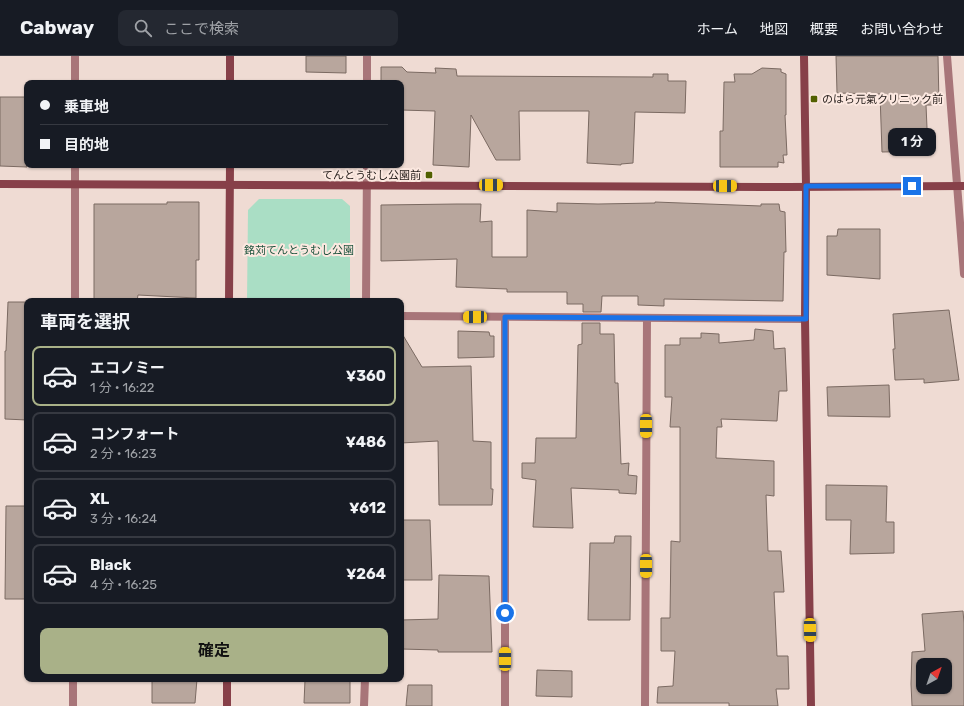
<!DOCTYPE html>
<html lang="ja">
<meta charset="utf-8">
<style>
body{margin:0;font-family:Rubik,"Noto Sans JP",sans-serif;background:#242831;color:#f1f3f6;height:100vh;display:flex;flex-direction:column;font-size:15px;white-space:nowrap}
*{box-sizing:border-box;margin:0}
p{font-size:13px;color:#9ea1a6}
.icon{flex:none;width:22px;height:22px;fill:none;stroke:currentColor;stroke-width:2;stroke-linecap:round;stroke-linejoin:round}
.map{position:relative;flex:1;overflow:hidden}
.panel{position:absolute;left:24px;top:242px;width:380px;height:384px;display:flex;flex-direction:column;background:#171b24;border-radius:8px;box-shadow:0 1px 3px #0004}
.panel>*{flex:none}
.top-card{position:absolute;left:24px;top:24px;width:380px;height:88px;border-radius:8px;box-shadow:0 1px 3px #0004;display:grid;align-content:center;height:88px;padding:0 16px;background:#171b24}
.needle{width:26px;rotate:40deg}
.controls{position:absolute;left:916px;top:602px;display:grid;gap:8px}
.controls a{display:grid;place-items:center;width:36px;height:36px;border-radius:8px;background:#171b24;box-shadow:0 1px 3px #0004;font-size:20px}
.end{position:absolute;width:18px;height:18px;margin:-9px;border:5px solid #1a73e8;background:#fff;box-shadow:0 0 0 2px #fff}
.from{border-radius:50%}
.bubble{position:absolute;height:28px;border-radius:8px;background:#171b24;box-shadow:0 1px 3px #0004;font-size:13px;font-weight:700;line-height:28px;text-align:center}
.car{position:absolute;width:12px;height:24px;margin:-12px -6px;border-radius:5px;box-shadow:0 0 3px 1px #0007;background:linear-gradient(#f5c518 24%,#345 0 40%,#f5c518 0 76%,#345 0 86%,#f5c518 0)}
.top-card b{display:flex;align-items:center;gap:14px;height:38px;font-size:15px}
.top-card b+b{border-top:1px solid #363941}
.top-card i{width:10px;height:10px;background:#f1f3f6}
ul{padding:0;list-style:none}
li{display:flex;align-items:center;gap:12px;height:60px;margin:0 8px 6px;padding:0 8px;border:2px solid #363941;border-radius:8px}
li div{flex:1}
li b{display:block;font-size:15px}
li em{font-style:normal;font-weight:700}
li.selected{border-color:#a9b188}
li>.icon{width:36px;height:36px;stroke-width:1.5}
h2{padding:0 16px;font-size:18px;line-height:48px}
.action{display:flex;gap:8px;margin-top:auto;padding:8px 16px}
.action a{flex:1;height:46px;border-radius:8px;background:#a9b188;color:#111;font-size:16px;font-weight:700;line-height:46px;text-align:center}
header{display:flex;align-items:center;gap:24px;box-sizing:border-box;height:56px;padding:0 20px;background:#171b24;border-bottom:1px solid #363941}
header strong{font-size:19px}
nav{display:flex;gap:22px;margin-inline-start:auto;font-size:14px}
.search{width:280px;height:36px;background:#242831;display:flex;align-items:center;gap:10px;box-sizing:border-box;padding:0 14px;border-radius:8px;color:#9ea1a6;font-size:15px}
.map>svg:first-child{display:block}
.green{fill:#aadec5}
.building{fill:#b8a69d;stroke:#7b6a62;fill-rule:evenodd}
.lines{fill:none;stroke-linecap:round;stroke-linejoin:round}
.street{stroke:#a87579;stroke-width:8}
.secondary{stroke:#874049;stroke-width:8}
.route{stroke:#1a73e8;stroke-width:5}
.poi-dot{fill:#526001;stroke:#fce8e0;stroke-width:1.5}
.labels{text-anchor:middle;stroke-width:4;stroke-linejoin:round;paint-order:stroke}
.poi-label{font-size:11px;fill:#2a221f;stroke:#fce8e0;text-anchor:start}
.park-label{font-size:11px;fill:#1d533d;stroke:#fce8e0}
</style>
<header>
<strong>Cabway</strong>
<div class="search"><svg class="icon" aria-label="search" viewBox="0 0 24 24"><circle cx="10" cy="10" r="6"/><path d="M15 15l6 6"/></svg>ここで検索</div>
<nav><a>ホーム</a><a>地図</a><a>概要</a><a>お問い合わせ</a></nav>
</header>
<div class="map">
<svg width="964" height="650" viewBox="0 0 964 650">
<rect width="100%" height="100%" fill="#efdbd3"/>
<polygon class="green" points="259,143 342,143 350,150 350,245 247,245 248,154"/>
<g class="building">
<polygon points="306,0 346,0 346,17 306,16"/>
<polygon points="836,0 938,0 939,49 926,49 928,95 882,96 880,38 837,37"/>
<polygon points="381,11 402,11 407,16 436,17 435,12 456,13 457,20 653,21 653,18 668,18 668,25 686,25 685,57 635,56 633,107 621,108 621,109 587,107 589,55 519,55 520,104 496,104 471,59 469,111 433,109 435,55 401,54 401,27 381,27"/>
<polygon points="762,12 781,13 781,16 786,18 786,59 785,59 787,99 783,99 784,107 778,106 778,111 720,111 720,75 723,75 724,26 735,26 734,18 752,18"/>
<polygon points="0,41 27,41 27,111 0,110"/>
<polygon points="167,146 199,146 199,204 196,204 196,242 138,239 137,245 94,245 94,148 167,148"/>
<polygon points="655,146 761,150 761,148 779,148 780,155 785,156 786,196 784,196 783,245 664,243 664,250 638,249 638,240 602,240 601,256 583,256 583,248 567,248 567,236 507,236 507,233 456,231 457,203 381,205 381,149 457,148 481,148 480,166 492,165 492,201 527,201 527,154 557,156 557,147 598,148 655,147"/>
<polygon points="838,173 880,173 880,223 827,219 827,180 837,180"/>
<polygon points="8,246 27,246 27,364 5,363 5,295 6,295"/>
<polygon points="949,254 959,324 924,327 924,323 895,324 893,293 895,293 893,258"/>
<polygon points="582,267 600,267 600,278 614,278 615,327 618,327 621,408 629,407 628,419 637,420 636,438 619,437 619,434 571,432 573,472 533,471 536,424 522,422 522,407 535,407 536,382 576,382 578,289 582,288"/>
<polygon points="755,273 773,275 774,293 785,292 787,335 779,335 777,365 721,363 722,371 717,371 716,402 774,405 774,440 766,439 768,495 781,495 784,536 774,536 777,600 788,600 789,633 776,633 778,650 729,650 729,647 657,647 658,631 673,630 675,595 661,595 661,562 670,562 671,485 680,486 680,371 670,371 672,341 665,341 665,289 680,289 680,282 701,282 701,277 719,278 719,287 754,284"/>
<polygon points="458,275 489,276 490,280 494,280 494,301 458,302"/>
<polygon points="401,276 422,311 471,310 473,385 491,386 491,433 493,433 492,449 439,449 438,385 401,387"/>
<polygon points="889,329 890,361 828,360 827,331"/>
<polygon points="826,429 887,430 886,466 894,466 894,497 850,498 851,464 826,464"/>
<polygon points="6,450 27,450 27,543 5,543"/>
<polygon points="401,464 430,464 432,524 401,524"/>
<polygon points="615,480 631,480 630,564 588,564 590,487 614,487"/>
<polygon points="439,519 489,520 492,596 438,596 438,594 401,593 401,564 438,563"/>
<path d="M963,555L964,567V650H912L911,628L912,596L925,595L922,558ZM923,609H945V631H923Z"/>
<polygon points="537,614 572,615 572,641 536,640"/>
<polygon points="152,623 197,623 195,647 152,647"/>
<polygon points="350,623 350,647 304,647 305,624"/>
<polygon points="408,629 432,629 432,650 406,650"/>
</g>
<g class="lines">
<g class="street">
<polyline points="947,0 964,218"/>
<polyline points="75,27 75,0"/>
<polyline points="367,27 367,0"/>
<polyline points="75,245 75,109"/>
<polyline points="366,245 367,109"/>
<polyline points="401,260 805,263"/>
<polyline points="73,650 73,623"/>
<polyline points="364,650 365,623"/>
<polyline points="505,650 505,261"/>
<polyline points="645,650 647,262"/>
</g>
<g class="secondary">
<polyline points="804,0 806,130 805,263 811,650"/>
<polyline points="230,27 230,0"/>
<polyline points="0,128 788,131 964,130"/>
<polyline points="229,245 230,109"/>
<polyline points="227,650 227,623"/>
</g>
</g>
<g class="lines">
<polyline class="route" points="505,557 505,261 806,263 806,130 912,130"/>
</g>
<g class="poi-dot">
<rect x="810" y="39" width="8" height="8" rx="2"/>
<rect x="425" y="115" width="8" height="8" rx="2"/>
</g>
<g class="labels">
<g class="poi-label">
<text x="822" y="47">のはら元氣クリニック前</text>
<text x="421" y="123" text-anchor="end">てんとうむし公園前</text>
</g>
<g class="park-label">
<text x="299" y="198">銘苅てんとうむし公園</text>
</g>
</g>
</svg>
<div class="controls">
<a><svg class="needle" viewBox="-14 -14 28 28"><path d="M0-13l5 13h-10z" fill="#e53935"/><path d="M0 13l5-13h-10z" fill="#9ea1a6"/></svg></a>
</div>
<i class="end from" style="left:505px;top:557px"></i>
<i class="end" style="left:912px;top:130px"></i>
<div class="bubble" style="left:888px;top:72px;width:48px">1 分</div>
<i class="car" style="left:491px;top:129px;rotate:90deg"></i>
<i class="car" style="left:725px;top:130px;rotate:90deg"></i>
<i class="car" style="left:475px;top:261px;rotate:270deg"></i>
<i class="car" style="left:646px;top:370px;rotate:180deg"></i>
<i class="car" style="left:646px;top:510px;rotate:180deg"></i>
<i class="car" style="left:810px;top:574px;rotate:179deg"></i>
<i class="car" style="left:505px;top:603px;rotate:0deg"></i>
<div class="top-card">
<b><i class="from"></i>乗車地</b>
<b><i></i>目的地</b>
</div>
<section class="panel">
<h2>車両を選択</h2>
<ul>
<li class="selected"><svg class="icon" aria-label="car" viewBox="0 0 24 24"><path d="M5 17H2v-5l4-1 3-4h7l3 4 3 1v5h-3M9 17h6M6 11h13"/><circle cx="7" cy="17" r="2"/><circle cx="17" cy="17" r="2"/></svg><div><b>エコノミー</b><p>1 分 · 16:22</p></div><em>¥360</em></li>
<li><svg class="icon" aria-label="car" viewBox="0 0 24 24"><path d="M5 17H2v-5l4-1 3-4h7l3 4 3 1v5h-3M9 17h6M6 11h13"/><circle cx="7" cy="17" r="2"/><circle cx="17" cy="17" r="2"/></svg><div><b>コンフォート</b><p>2 分 · 16:23</p></div><em>¥486</em></li>
<li><svg class="icon" aria-label="car" viewBox="0 0 24 24"><path d="M5 17H2v-5l4-1 3-4h7l3 4 3 1v5h-3M9 17h6M6 11h13"/><circle cx="7" cy="17" r="2"/><circle cx="17" cy="17" r="2"/></svg><div><b>XL</b><p>3 分 · 16:24</p></div><em>¥612</em></li>
<li><svg class="icon" aria-label="car" viewBox="0 0 24 24"><path d="M5 17H2v-5l4-1 3-4h7l3 4 3 1v5h-3M9 17h6M6 11h13"/><circle cx="7" cy="17" r="2"/><circle cx="17" cy="17" r="2"/></svg><div><b>Black</b><p>4 分 · 16:25</p></div><em>¥264</em></li>
</ul>
<div class="action"><a>確定</a></div>
</section>
</div>
